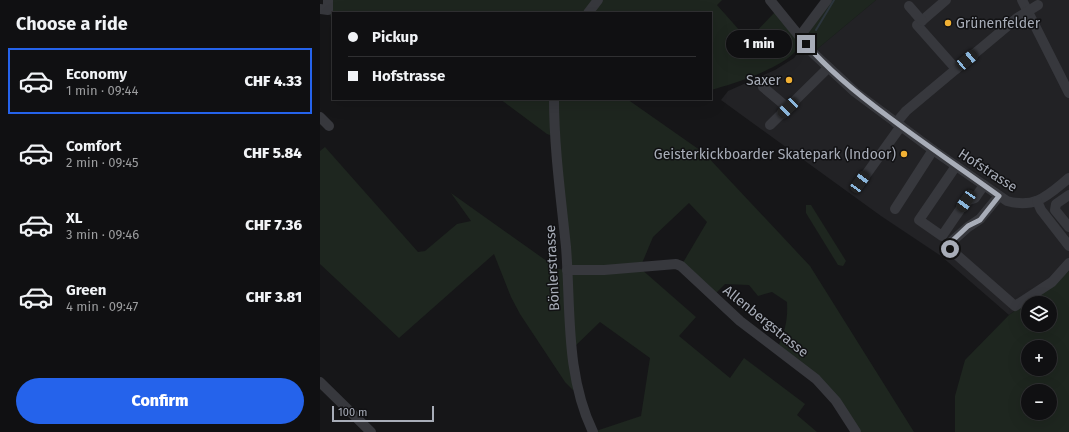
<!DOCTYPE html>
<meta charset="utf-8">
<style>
body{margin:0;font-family:"Fira Sans",sans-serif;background:#19191b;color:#f1f3f6;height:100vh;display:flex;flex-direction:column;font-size:15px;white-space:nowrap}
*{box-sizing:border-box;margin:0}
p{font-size:13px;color:#9c9d9f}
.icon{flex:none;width:22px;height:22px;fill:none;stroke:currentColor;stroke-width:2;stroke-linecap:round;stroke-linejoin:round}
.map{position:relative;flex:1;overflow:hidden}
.panel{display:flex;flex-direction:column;background:#101012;width:320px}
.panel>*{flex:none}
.hud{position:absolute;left:12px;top:12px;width:380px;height:88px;border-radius:0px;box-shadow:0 4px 16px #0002,0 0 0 1px #303032;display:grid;align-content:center;height:88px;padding:0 16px;background:#101012}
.controls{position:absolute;left:701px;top:296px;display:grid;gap:8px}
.controls a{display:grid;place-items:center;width:36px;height:36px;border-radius:50%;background:#101012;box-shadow:0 4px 16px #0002,0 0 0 1px #303032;font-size:20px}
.scale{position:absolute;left:12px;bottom:10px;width:102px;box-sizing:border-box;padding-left:4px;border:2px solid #a8adb8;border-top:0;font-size:11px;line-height:14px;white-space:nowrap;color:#a8adb8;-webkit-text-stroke:3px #111113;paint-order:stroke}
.end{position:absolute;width:18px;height:18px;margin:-9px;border:5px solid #a8adb8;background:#111;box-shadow:0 0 0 2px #111}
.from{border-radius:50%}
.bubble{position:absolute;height:28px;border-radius:14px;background:#101012;box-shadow:0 4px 16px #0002,0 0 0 1px #303032;font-size:13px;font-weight:800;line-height:28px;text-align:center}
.car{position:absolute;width:12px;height:24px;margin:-12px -6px;border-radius:5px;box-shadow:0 0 3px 1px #0007;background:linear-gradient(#222 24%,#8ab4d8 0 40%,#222 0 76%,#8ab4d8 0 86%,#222 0)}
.hud b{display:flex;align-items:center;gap:14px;height:38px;font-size:15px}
.hud b+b{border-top:1px solid #303032}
.hud i{width:10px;height:10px;background:#f1f3f6}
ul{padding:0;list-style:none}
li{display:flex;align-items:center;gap:12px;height:66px;margin:0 8px 6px;padding:0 8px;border:2px solid transparent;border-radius:0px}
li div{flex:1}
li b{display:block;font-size:15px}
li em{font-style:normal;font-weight:800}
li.selected{border-color:#2563eb}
li>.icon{width:36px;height:36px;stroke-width:1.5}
h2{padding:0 16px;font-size:18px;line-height:48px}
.action{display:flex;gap:8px;margin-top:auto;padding:8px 16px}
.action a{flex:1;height:46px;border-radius:24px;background:#2563eb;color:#fff;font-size:16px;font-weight:800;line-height:46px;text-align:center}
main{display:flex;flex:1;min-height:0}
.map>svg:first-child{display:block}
.built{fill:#222225}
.green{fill:#1e261f;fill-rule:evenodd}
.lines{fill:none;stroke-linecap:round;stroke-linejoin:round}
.stream{stroke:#2c353c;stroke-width:2}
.minor{stroke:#37383d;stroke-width:10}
.route{stroke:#a8adb8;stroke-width:5}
.poi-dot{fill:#f2b134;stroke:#111113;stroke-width:1.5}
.labels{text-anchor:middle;stroke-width:3;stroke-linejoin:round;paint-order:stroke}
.poi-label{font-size:14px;fill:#a8adb8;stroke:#111113;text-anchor:end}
.street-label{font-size:14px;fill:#a8adb8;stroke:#111113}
</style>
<main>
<section class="panel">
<h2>Choose a ride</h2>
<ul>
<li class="selected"><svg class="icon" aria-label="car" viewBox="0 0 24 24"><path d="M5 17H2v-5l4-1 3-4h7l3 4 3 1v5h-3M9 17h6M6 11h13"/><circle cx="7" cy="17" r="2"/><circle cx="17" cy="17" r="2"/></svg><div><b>Economy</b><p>1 min · 09:44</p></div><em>CHF 4.33</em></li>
<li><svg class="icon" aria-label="car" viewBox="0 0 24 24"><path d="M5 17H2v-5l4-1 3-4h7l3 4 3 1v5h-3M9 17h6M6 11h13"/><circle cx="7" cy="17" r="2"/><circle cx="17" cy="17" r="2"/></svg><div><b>Comfort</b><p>2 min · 09:45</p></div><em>CHF 5.84</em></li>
<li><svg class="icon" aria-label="car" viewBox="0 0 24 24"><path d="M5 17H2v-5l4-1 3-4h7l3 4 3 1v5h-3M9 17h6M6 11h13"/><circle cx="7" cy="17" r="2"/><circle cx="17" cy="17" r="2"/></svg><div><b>XL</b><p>3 min · 09:46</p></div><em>CHF 7.36</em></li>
<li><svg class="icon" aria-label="car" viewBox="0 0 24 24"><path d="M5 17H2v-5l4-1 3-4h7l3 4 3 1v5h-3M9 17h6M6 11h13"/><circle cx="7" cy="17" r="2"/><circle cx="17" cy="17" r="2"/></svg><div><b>Green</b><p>4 min · 09:47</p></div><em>CHF 3.81</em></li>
</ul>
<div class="action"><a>Confirm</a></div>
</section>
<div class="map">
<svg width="749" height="432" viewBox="0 0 749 432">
<rect width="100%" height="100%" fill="#161618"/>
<polygon class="built" points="556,0 749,0 749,271 689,315 621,256 561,216 401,100 408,91 455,70 474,58 484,45 478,37 486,36 487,38 496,50"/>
<g class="green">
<polygon points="8,0 278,0 268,13 13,13 13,22 8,10"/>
<path d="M283,0H402L397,5L428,40L456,11L480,43C475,65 412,84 391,90V13H272Z"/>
<polygon points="509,0 556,0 496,50 487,38 487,33"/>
<path d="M180,99H307L384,153L490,266L594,432H536L516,401L457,349C465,332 468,320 467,302L452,292L438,296L429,285L405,284L393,296L361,266L387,222L369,203L333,237L320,268L376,317L359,336L410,378L424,358L485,404L477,415L497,432H273L321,416L330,358L280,322L252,349L257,389L253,390L245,382L200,314L191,297L174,254L79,338L0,264V151L5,147L98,252L105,251L137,224L151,221L131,193L238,269L247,270L236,137L227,134Z"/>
<polygon points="486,205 491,205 526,261 523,266 518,265 486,213"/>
<path d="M749,271V432H635V396L645,360L689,315ZM708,303H730V325H708ZM708,347H730V369H708ZM708,391H730V413H708Z"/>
</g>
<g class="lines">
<polyline class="stream" points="496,30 514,0"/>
<g class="minor">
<path d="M450,0L493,53L535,92L613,150L687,201C716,209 728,195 749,178"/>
<polyline points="626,0 597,25 636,69"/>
<polyline points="702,0 749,93"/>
<polyline points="589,6 602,21"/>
<polyline points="0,9 8,10 8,0"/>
<polyline points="268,13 278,0"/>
<polyline points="480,36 507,0"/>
<polyline points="443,87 468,108"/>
<path d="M234,99C234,148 241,198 246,247C251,309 245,374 273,432"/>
<polyline points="0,117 9,126"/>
<polyline points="576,123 586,111 697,18 718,5"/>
<polyline points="450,125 508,68"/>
<polyline points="636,166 599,220 622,236 646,201 655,198 664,185"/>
<polyline points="540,183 581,126"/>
<polyline points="749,195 736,204 735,210 749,227"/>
<polyline points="679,196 660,219 648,227 630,243 630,249 695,306 732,282 749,263"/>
<polyline points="717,201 721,210 749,246"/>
<polyline points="575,209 613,150"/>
<polyline points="247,270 284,270 356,264 361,266 420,321 496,379 516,401 536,432"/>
<polyline points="0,382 51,432"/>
</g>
</g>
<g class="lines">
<path class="route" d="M486,44C511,73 540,96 570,118C606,145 643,170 679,196L660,220L648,226L630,243V249"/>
</g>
<g class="poi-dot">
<circle cx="628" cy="23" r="4"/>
<circle cx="469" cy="80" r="4"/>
<circle cx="584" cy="154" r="4"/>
</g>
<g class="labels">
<g class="poi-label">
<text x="636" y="28" text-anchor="start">Grünenfelder</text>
<text x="461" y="85">Saxer</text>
<text x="576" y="159">Geisterkickboarder Skatepark (Indoor)</text>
</g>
<g class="street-label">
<text transform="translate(668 170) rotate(33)" y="5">Hofstrasse</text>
<text transform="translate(232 268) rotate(-93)" y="5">Bönlerstrasse</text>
<text transform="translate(446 321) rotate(39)" y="5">Allenbergstrasse</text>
</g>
</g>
</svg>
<div class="controls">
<a><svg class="icon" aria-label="layers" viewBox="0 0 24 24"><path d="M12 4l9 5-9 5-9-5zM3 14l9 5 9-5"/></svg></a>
<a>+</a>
<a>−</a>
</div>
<div class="scale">100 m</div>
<i class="end from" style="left:630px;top:249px"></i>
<i class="end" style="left:486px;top:44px"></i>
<div class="bubble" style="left:406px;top:30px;width:66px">1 min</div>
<i class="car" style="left:647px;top:60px;rotate:50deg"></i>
<i class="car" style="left:468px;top:108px;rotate:226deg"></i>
<i class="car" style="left:540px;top:182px;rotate:36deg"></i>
<i class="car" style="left:646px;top:201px;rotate:215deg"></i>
<div class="hud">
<b><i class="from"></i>Pickup</b>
<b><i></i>Hofstrasse</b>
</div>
</div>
</main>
